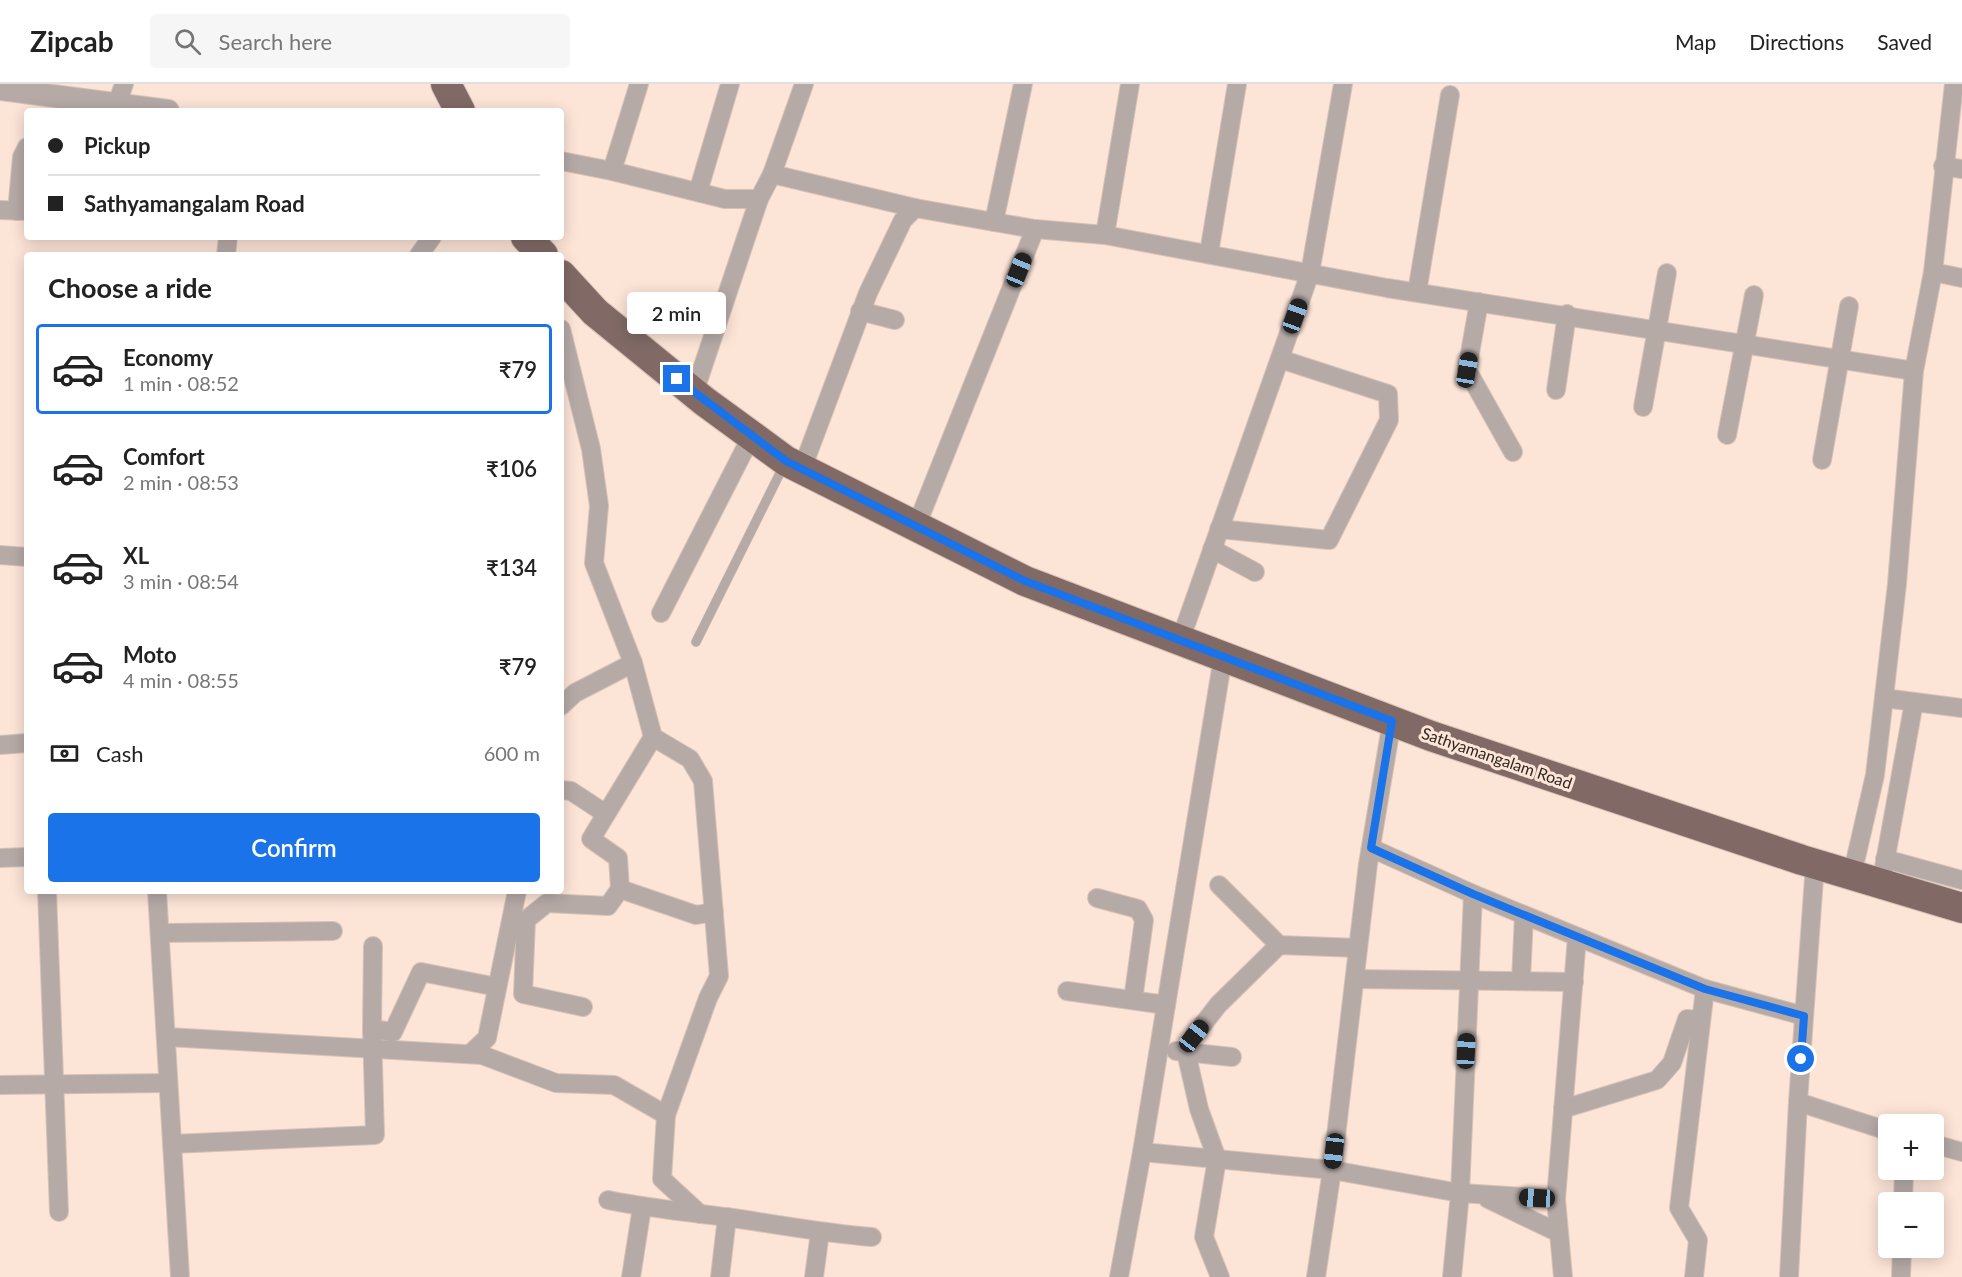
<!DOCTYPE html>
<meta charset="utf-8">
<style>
body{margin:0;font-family:Lato,sans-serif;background:#f6f6f6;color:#222;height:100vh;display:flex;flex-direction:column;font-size:22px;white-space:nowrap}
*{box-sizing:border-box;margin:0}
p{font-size:20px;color:#767676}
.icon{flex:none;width:33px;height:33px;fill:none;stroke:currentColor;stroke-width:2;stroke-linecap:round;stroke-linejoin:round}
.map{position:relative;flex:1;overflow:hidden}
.drawer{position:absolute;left:24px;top:168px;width:540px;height:642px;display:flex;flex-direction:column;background:#fff;border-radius:6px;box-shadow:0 3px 15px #0003}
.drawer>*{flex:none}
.top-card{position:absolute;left:24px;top:24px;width:540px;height:132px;border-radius:6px;box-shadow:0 3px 15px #0003;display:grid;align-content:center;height:132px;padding:0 24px;background:#fff}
.tools{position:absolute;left:1878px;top:1030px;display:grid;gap:12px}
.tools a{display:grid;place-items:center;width:66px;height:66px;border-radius:6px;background:#fff;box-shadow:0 3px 15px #0003;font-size:30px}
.end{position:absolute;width:27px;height:27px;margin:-14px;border:8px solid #1a73e8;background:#fff;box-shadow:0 0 0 3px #fff}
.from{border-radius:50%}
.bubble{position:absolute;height:42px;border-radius:6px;background:#fff;box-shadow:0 3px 15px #0003;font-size:20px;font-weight:600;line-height:42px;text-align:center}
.car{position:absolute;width:18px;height:36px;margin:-18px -9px;border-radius:8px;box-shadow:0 0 4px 2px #0007;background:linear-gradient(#222 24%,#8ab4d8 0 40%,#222 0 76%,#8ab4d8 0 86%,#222 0)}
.top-card b{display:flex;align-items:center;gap:21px;height:57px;font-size:22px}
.top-card b+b{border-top:2px solid #e0e0e0}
.top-card i{width:15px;height:15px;background:#222}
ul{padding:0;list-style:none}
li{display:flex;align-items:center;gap:18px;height:90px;margin:0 12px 9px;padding:0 12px;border:3px solid transparent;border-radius:6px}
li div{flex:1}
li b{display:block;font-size:22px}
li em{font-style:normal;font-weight:600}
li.on{border-color:#1a73e8}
li>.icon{width:54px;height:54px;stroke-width:1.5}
h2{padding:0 24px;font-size:27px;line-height:72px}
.pay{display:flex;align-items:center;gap:15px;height:66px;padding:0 24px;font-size:22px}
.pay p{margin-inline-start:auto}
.action{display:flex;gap:12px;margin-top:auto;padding:12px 24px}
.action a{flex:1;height:69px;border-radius:6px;background:#1a73e8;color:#fff;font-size:24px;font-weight:600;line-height:69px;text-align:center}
header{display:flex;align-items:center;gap:36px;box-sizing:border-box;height:84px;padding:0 30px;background:#fff;border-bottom:2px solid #e0e0e0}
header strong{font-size:28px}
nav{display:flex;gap:33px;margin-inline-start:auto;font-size:21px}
.search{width:420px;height:54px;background:#f6f6f6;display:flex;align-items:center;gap:15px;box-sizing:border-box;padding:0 21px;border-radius:6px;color:#767676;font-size:22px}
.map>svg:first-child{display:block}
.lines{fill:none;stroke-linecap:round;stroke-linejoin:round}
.service-casing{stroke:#d7c2b6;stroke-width:10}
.minor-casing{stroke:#d7c2b6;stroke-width:20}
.tertiary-casing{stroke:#d7c2b6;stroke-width:24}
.trunk-casing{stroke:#d7c2b6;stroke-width:32}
.service{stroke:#b6aaa7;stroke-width:9}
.minor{stroke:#b6aaa7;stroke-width:18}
.tertiary{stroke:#b6aaa7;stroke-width:22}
.trunk{stroke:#816a66;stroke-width:30}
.route{stroke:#1a73e8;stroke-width:8}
.labels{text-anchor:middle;stroke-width:6;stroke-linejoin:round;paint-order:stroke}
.street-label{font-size:16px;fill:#2f2621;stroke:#fce4d7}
</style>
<header>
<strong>Zipcab</strong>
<div class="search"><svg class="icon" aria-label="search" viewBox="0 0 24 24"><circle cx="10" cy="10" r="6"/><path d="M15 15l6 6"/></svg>Search here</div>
<nav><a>Map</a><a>Directions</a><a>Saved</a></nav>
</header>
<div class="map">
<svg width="1962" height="1193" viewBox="0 0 1962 1193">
<rect width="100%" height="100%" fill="#fce4d7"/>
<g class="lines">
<g class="service-casing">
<polyline id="service" points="696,558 785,379"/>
</g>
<g class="minor-casing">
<g id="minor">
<polyline points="117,20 124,0"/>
<polyline points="561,77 612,87 639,0"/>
<polyline points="1943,82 1962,85"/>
<polyline points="612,87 725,115 759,115 772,90 804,0"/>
<polyline points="772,90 915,124 994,138 1035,145 1105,151 1387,204 1914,287"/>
<polyline points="698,108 730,0"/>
<polyline points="0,126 27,127"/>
<polyline points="17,127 22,73 27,63"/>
<polyline points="994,138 1023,0"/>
<polyline points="1105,151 1130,0"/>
<polyline points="1209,169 1237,0"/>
<polyline points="226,171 228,153"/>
<polyline points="419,171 432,153"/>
<polyline points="1933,188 1962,194"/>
<polyline points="1417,208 1450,11"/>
<polyline points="1479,218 1467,286 1513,368"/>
<polyline points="860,227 895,236"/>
<polyline points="561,245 591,365 599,422 594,479 633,579 653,653 690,675 703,697 719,892 708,914 666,1031 662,1095 700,1130"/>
<polyline points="1556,306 1567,230"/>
<polyline points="694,309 759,115"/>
<polyline points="1643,323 1667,189"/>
<polyline points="1727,351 1754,211"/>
<polyline points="1822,376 1849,222"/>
<polyline points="802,385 868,209 903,136 915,124"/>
<polyline points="916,443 1035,145"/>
<polyline points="1219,445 1329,456 1389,336 1388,310 1280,275"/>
<polyline points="1212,465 1255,488"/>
<polyline points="0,471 27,473"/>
<polyline points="661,529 751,353"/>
<polyline points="1180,557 1310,189 1343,0"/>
<polyline points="1884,614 1962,624"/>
<polyline points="561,622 575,609 633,579"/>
<polyline points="0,661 27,659"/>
<polyline points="561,706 571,707 606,730"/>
<polyline points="1371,764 1473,810 1705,905 1804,932"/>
<polyline points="0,774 27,773"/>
<polyline points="1885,775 1962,796"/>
<polyline points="1852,791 1875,691 1897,500 1914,287 1933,188 1954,0"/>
<polyline points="1881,800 1914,618"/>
<polyline points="1219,801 1279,861 1358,864"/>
<polyline points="620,805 696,831 714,828"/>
<polyline points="47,807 59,1128"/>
<polyline points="157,807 180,1193"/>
<polyline points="1097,814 1138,825 1144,836 1133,916"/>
<polyline points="160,849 333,847"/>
<polyline points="1355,895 1574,898"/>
<polyline points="1521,896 1524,831"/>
<polyline points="1067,907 1166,921"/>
<polyline points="583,923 523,910 526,836 547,819 608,822 620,805 618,774 591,755 653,653"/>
<polyline points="372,945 393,948 421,888 497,903"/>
<polyline points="1194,952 1218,921 1279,861"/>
<polyline points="167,953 482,971 556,999 614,1001 666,1031"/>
<polyline points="1176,967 1232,973"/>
<polyline points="1186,968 1199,1025 1217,1075 1204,1153 1220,1193"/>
<polyline points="470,970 487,954 517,807"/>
<polyline points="0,1001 168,999"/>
<polyline points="1798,1018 1888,1047"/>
<polyline points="1563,1025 1657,996 1672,979 1687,935 1701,936"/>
<polyline points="172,1060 375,1051 372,945 373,862"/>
<polyline points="1934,1060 1962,1068"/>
<polyline points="1142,1068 1332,1086 1460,1109 1556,1115"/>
<polyline points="1488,1115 1559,1149"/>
<path d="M608,1116C647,1124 686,1128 726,1133C775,1140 822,1149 872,1153"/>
<polyline points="1903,1119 1904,1086"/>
<polyline points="631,1193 642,1123"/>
<polyline points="720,1193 727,1133"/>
<polyline points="814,1193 820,1148"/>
<polyline points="1119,1193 1142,1068 1223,573"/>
<polyline points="1316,1193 1332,1086 1368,780 1392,637"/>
<polyline points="1452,1193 1460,1109 1473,810"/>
<polyline points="1563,1193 1556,1115 1577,853"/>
<polyline points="1694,1193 1698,1156 1679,1124 1705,905"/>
<polyline points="1789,1193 1798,1018 1815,780"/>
<polyline points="1901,1193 1902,1164"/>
</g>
</g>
<g class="tertiary-casing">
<polyline id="tertiary" points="0,5 168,27"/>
</g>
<g class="trunk-casing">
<g id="trunk">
<polyline points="446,0 460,27"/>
<polyline points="526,153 543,171"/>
<polyline points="561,191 595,228 704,317 786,377 1025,497 1431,652 1802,776 1962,824"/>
</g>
</g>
<use href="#service" class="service"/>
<use href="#minor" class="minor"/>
<use href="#tertiary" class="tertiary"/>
<use href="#trunk" class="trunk"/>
</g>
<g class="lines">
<polyline class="route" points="677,295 786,377 1025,497 1392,637 1371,764 1473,810 1705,905 1804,932 1801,975"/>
</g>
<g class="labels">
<g class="street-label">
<text transform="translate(1497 674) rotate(19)" y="6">Sathyamangalam Road</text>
</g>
</g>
</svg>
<div class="tools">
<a>+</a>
<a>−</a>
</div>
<i class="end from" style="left:1801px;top:975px"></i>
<i class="end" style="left:677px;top:295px"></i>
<div class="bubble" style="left:627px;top:208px;width:99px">2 min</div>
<i class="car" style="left:1019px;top:186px;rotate:22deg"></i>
<i class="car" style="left:1295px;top:232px;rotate:20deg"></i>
<i class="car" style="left:1467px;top:286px;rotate:10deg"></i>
<i class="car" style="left:1194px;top:952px;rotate:38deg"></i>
<i class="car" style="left:1466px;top:967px;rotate:3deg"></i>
<i class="car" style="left:1334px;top:1067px;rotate:187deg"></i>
<i class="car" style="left:1537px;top:1114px;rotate:273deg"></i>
<div class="top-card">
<b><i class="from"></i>Pickup</b>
<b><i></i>Sathyamangalam Road</b>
</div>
<section class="drawer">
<h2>Choose a ride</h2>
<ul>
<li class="on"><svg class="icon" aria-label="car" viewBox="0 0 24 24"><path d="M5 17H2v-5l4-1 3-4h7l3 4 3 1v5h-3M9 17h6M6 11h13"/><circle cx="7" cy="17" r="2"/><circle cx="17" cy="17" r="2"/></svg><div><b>Economy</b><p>1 min · 08:52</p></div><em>₹79</em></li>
<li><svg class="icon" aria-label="car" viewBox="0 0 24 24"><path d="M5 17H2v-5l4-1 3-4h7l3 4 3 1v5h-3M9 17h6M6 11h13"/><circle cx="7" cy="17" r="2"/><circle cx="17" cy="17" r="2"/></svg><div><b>Comfort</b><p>2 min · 08:53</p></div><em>₹106</em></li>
<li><svg class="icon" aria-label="car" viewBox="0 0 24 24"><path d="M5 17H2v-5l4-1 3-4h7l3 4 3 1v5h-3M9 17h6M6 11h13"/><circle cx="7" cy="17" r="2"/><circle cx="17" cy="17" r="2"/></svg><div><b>XL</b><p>3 min · 08:54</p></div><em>₹134</em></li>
<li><svg class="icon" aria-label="car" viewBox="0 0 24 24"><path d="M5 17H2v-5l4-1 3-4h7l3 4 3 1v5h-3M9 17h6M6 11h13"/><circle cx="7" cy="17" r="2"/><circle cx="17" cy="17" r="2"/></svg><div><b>Moto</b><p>4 min · 08:55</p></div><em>₹79</em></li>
</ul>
<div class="pay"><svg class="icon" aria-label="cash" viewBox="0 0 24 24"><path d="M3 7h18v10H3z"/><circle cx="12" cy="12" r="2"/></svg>Cash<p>600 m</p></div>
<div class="action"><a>Confirm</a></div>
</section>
</div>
